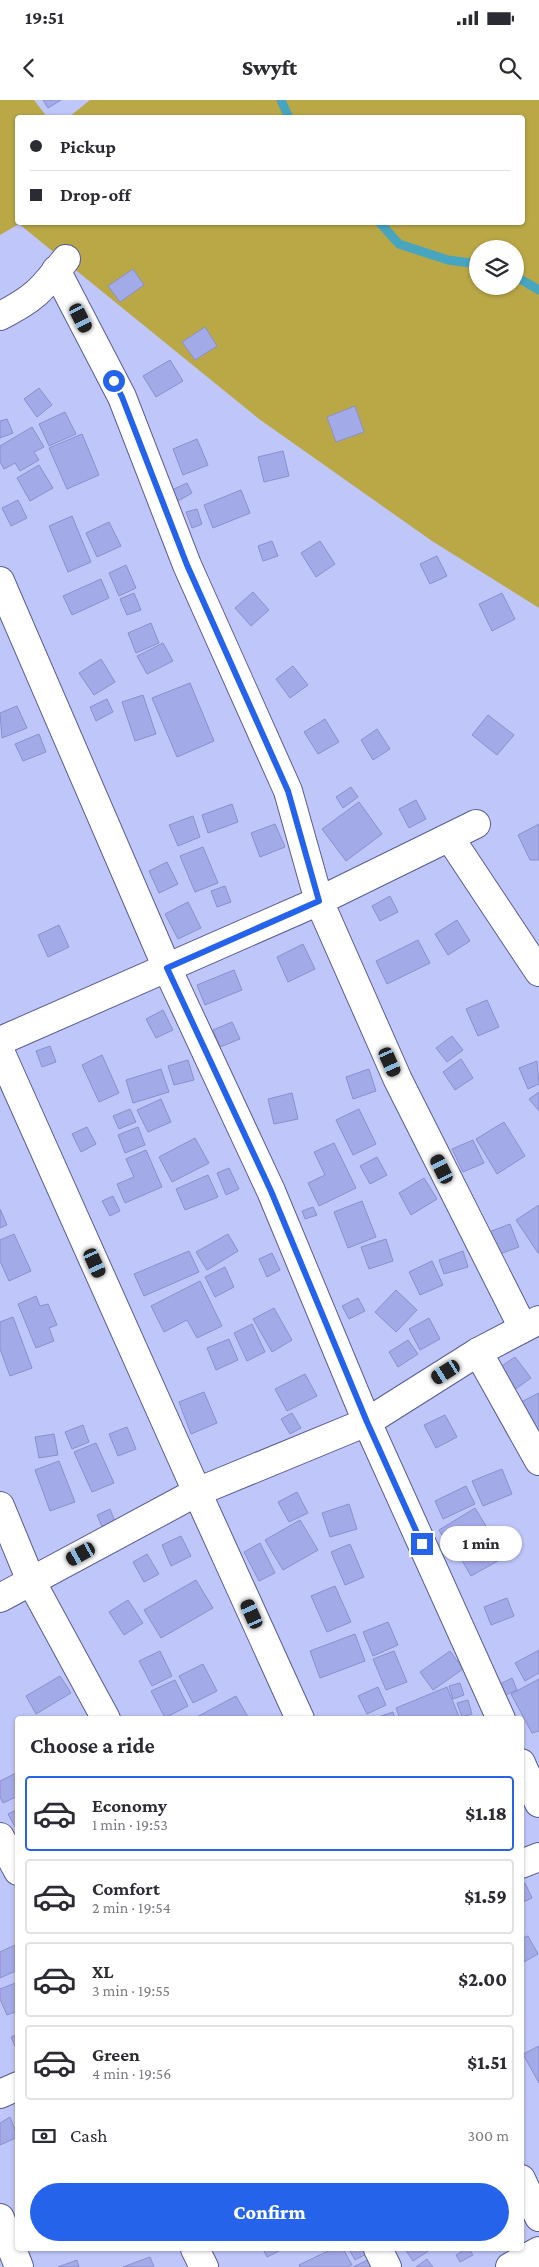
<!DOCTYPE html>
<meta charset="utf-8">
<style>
body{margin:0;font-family:"Crimson Pro",serif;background:#f2f2f3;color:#2b2b33;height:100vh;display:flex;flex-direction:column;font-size:19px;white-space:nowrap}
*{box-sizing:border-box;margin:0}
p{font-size:16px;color:#7c7c81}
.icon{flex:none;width:28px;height:28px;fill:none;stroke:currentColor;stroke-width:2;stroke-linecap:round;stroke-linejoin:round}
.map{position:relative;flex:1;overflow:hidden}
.details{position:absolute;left:15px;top:1616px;width:509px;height:535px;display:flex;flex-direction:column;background:#fff;border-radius:5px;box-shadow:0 1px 4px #0004}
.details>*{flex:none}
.hud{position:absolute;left:15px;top:15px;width:510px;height:110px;border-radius:5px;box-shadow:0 1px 4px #0004;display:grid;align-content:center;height:110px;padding:0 15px;background:#fff}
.buttons{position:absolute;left:469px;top:140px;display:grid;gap:10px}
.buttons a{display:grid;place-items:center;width:55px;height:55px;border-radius:50%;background:#fff;box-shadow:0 1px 4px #0004;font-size:25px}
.end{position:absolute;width:22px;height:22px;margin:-11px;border:6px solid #2563eb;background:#fff;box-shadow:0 0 0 2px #fff}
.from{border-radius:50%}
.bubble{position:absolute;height:35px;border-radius:18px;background:#fff;box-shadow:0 1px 4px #0004;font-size:16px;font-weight:800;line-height:35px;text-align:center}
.car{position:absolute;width:15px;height:30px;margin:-15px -8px;border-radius:6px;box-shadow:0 0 4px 1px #0007;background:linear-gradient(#222 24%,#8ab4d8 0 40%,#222 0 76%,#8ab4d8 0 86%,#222 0)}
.hud b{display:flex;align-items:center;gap:18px;height:48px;font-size:19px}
.hud b+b{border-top:1px solid #e1e1e2}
.hud i{width:12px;height:12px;background:#2b2b33}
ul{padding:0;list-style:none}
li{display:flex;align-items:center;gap:15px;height:75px;margin:0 10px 8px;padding:0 5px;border:2px solid #e1e1e2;border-radius:5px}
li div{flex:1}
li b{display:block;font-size:19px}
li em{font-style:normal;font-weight:800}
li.selected{border-color:#2563eb}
li>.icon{width:45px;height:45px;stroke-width:1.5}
h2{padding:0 15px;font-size:22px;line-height:60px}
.pay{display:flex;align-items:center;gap:12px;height:55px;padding:0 15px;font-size:19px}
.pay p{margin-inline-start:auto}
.primary-button{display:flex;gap:10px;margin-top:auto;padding:10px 15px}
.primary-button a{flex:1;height:58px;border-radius:30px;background:#2563eb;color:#fff;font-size:20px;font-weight:800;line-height:58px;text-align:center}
.status{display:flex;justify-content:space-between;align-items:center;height:35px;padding:0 25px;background:#fff;direction:ltr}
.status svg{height:14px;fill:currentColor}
header{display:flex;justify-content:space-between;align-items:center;height:65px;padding:0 15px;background:#fff;font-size:22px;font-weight:800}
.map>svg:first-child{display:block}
.green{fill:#baa847;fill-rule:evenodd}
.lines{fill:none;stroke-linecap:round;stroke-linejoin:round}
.stream{stroke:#47a5bf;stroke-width:9}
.building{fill:#a3aae8;stroke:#8990cc}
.minor-casing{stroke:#585d95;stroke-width:30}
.minor{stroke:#fff;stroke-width:28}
.route{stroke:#2563eb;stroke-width:6}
</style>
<div class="status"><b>19:51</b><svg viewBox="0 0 49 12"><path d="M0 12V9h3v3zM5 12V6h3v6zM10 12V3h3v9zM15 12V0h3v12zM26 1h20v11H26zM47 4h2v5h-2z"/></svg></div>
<header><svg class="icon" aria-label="back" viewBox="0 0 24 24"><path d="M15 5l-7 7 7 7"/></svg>Swyft<svg class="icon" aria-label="search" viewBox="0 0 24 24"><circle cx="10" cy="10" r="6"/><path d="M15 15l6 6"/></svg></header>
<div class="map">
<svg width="539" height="2167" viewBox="0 0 539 2167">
<rect width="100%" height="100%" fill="#bfc6f9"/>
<path class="green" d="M0,0H34L47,17L18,18V122H522V18L69,17L90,0H539V508L432,441L259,319L19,124L0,135ZM478,149H515V186H478Z"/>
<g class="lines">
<g class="stream">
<polyline points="281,0 289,18"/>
<polyline points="379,122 399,144 448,160 478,164"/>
<polyline points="515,176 539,190"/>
</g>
</g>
<g class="building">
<polygon points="43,0 61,0 48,8"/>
<polygon points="133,169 144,185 120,202 108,186"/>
<polygon points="205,227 217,246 195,260 182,242"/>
<polygon points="170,260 183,281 156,297 143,276"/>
<polygon points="39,288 52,305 37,317 24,299"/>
<polygon points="355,306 364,332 336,342 327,317"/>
<polygon points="65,312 76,334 49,346 39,324"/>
<polygon points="7,319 13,333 0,338 0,321"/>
<polygon points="32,327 44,347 34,352 39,360 20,371 15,363 4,369 0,362 0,346"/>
<polygon points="82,334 99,375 67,389 49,348"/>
<polygon points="197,339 208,365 183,375 173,349"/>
<polygon points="283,351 289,376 264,382 258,357"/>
<polygon points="39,365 53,388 30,401 17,378"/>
<polygon points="187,383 192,393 178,401 172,390"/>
<polygon points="241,390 250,413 213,428 204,405"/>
<polygon points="18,400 27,418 11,426 2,408"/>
<polygon points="197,409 202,424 192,428 186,412"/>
<polygon points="72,416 91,462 68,472 49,426"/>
<polygon points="109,422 121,446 97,457 86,433"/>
<polygon points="272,441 278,456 263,461 258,446"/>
<polygon points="320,441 335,464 316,477 301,453"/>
<polygon points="437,456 447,476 430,484 420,464"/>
<polygon points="126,465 136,488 119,496 109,473"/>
<polygon points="101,479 109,498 72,515 63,496"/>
<polygon points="253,492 269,510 251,526 235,508"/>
<polygon points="134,493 141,510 127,515 120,499"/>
<polygon points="502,493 515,519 492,531 479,504"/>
<polygon points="151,523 159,543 136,553 128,533"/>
<polygon points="163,543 173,561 147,574 137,556"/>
<polygon points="101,559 115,582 94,595 79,573"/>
<polygon points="293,566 308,585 290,598 276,579"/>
<polygon points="190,583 214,641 177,657 152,598"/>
<polygon points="143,595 156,634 135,641 122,602"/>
<polygon points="107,599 113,612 96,621 90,607"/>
<polygon points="17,606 27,628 2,638 0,613"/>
<polygon points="488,615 514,635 497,655 472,635"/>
<polygon points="325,619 339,642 318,654 304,632"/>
<polygon points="377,629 390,649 373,660 361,640"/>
<polygon points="39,634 46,652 23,661 15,644"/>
<polygon points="351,687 358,697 343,708 336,697"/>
<polygon points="416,700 426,719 409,728 399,709"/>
<polygon points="359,702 382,734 346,761 322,729"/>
<polygon points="232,704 238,722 208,733 202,715"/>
<polygon points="193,716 200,737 178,746 169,725"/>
<polygon points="275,724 285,747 260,757 251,733"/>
<polygon points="539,724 539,760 530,760 518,735"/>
<polygon points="203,747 218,783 195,792 180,756"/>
<polygon points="167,762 178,784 159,793 149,771"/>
<polygon points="225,786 231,802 217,807 211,791"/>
<polygon points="390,796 398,812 380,821 372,806"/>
<polygon points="188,802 201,828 178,839 165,814"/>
<polygon points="457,820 470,841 448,855 435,834"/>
<polygon points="59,825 69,847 48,857 38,835"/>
<polygon points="418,840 430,863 387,884 376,861"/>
<polygon points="303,844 315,869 288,882 277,857"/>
<polygon points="234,870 242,890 205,905 197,885"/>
<polygon points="487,900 499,927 478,936 466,909"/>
<polygon points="163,910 173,930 156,938 146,919"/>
<polygon points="232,922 240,939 220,947 213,930"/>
<polygon points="452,936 463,950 447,962 436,948"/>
<polygon points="50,946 56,962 42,967 36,951"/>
<polygon points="102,955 119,993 99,1002 82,965"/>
<polygon points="461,959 473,978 455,990 443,972"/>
<polygon points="188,960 194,980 174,985 168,966"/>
<polygon points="537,961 539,984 528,989 519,968"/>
<polygon points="161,969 169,992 133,1003 126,980"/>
<polygon points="369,969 376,991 353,999 346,977"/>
<polygon points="539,992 539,1011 529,999"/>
<polygon points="292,993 298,1019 274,1024 268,999"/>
<polygon points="161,999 171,1022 148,1032 137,1010"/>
<polygon points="130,1009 136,1022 119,1029 113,1016"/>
<polygon points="359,1009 376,1044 353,1055 336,1020"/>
<polygon points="504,1022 525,1056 497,1074 476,1039"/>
<polygon points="87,1027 96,1044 81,1052 72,1034"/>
<polygon points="138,1027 145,1045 125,1053 118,1035"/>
<polygon points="195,1038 209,1063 172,1082 159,1057"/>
<polygon points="473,1040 484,1063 463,1072 452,1049"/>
<polygon points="334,1043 356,1088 319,1106 308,1083 325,1075 314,1052"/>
<polygon points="146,1050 162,1087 125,1103 117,1084 134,1077 126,1059"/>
<polygon points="377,1057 387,1075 370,1084 360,1066"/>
<polygon points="229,1068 239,1089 226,1095 217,1073"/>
<polygon points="208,1075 218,1097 185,1110 176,1089"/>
<polygon points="424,1078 437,1099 411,1115 399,1093"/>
<polygon points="113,1096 120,1111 110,1116 102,1101"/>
<polygon points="362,1101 376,1137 348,1148 334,1112"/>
<polygon points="539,1105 539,1153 538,1153 516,1120"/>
<polygon points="313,1107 317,1115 305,1119 302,1111"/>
<polygon points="0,1109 7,1125 0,1128"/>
<polygon points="510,1124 519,1147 497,1155 489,1132"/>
<polygon points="14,1134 31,1171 9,1181 0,1161 0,1140"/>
<polygon points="228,1134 238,1151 207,1170 196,1152"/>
<polygon points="386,1139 393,1161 369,1169 361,1147"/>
<polygon points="189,1151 199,1172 144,1196 134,1174"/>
<polygon points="463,1151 468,1167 444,1174 439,1160"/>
<polygon points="272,1153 280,1170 267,1177 259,1159"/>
<polygon points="432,1161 443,1185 420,1195 409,1172"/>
<polygon points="225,1167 234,1187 215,1197 205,1177"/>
<polygon points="200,1181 222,1226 197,1238 187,1220 164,1232 151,1206"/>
<polygon points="396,1190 417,1210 396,1232 375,1212"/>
<polygon points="36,1196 40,1206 48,1204 57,1225 49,1228 54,1241 36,1248 18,1204"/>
<polygon points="358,1198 365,1211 349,1219 342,1206"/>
<polygon points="274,1208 292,1240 272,1252 253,1219"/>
<polygon points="13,1217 32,1268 10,1276 0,1249 0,1222"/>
<polygon points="429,1218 440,1239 420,1250 409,1229"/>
<polygon points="252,1224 265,1252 247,1261 234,1233"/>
<polygon points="229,1239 238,1260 216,1270 207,1248"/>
<polygon points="408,1240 418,1254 398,1267 389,1252"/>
<polygon points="515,1257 531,1278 510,1293 494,1271"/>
<polygon points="305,1274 317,1296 287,1311 275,1289"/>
<polygon points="204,1292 217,1323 191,1334 179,1302"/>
<polygon points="539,1293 539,1338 521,1302"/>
<polygon points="292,1313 301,1328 290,1334 281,1319"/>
<polygon points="445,1315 457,1337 436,1348 424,1325"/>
<polygon points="83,1325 89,1342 72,1349 65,1332"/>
<polygon points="127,1327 136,1349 118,1356 109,1334"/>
<polygon points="54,1334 58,1355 39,1358 35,1337"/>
<polygon points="96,1343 114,1383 92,1392 74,1352"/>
<polygon points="59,1361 75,1402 50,1411 35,1370"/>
<polygon points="502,1369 512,1394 483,1406 472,1381"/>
<polygon points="466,1386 475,1404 443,1419 435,1401"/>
<polygon points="297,1392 308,1413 289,1422 278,1402"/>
<polygon points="349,1404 357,1429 330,1437 322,1413"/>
<polygon points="475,1408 505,1457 471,1476 454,1447 450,1449 439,1430"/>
<polygon points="110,1409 116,1424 103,1429 97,1415"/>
<polygon points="300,1420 318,1450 283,1470 265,1440"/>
<polygon points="181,1436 191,1456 171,1466 162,1445"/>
<polygon points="260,1443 275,1473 259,1481 244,1452"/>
<polygon points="350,1444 364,1477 345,1485 331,1452"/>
<polygon points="147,1454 159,1474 144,1482 133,1462"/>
<polygon points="196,1480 213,1508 161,1538 144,1510"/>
<polygon points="335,1486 351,1522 327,1532 311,1496"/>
<polygon points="507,1498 514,1516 491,1525 484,1507"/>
<polygon points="128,1500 143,1523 124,1535 109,1512"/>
<polygon points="388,1522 398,1545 373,1556 363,1532"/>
<polygon points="355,1534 365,1561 320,1578 310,1551"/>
<polygon points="539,1550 539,1573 525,1581 515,1563"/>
<polygon points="160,1551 172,1576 152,1586 139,1561"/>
<polygon points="394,1551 407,1582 386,1590 373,1559"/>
<polygon points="450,1551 463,1569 433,1590 420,1572"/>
<polygon points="203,1564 217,1591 193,1603 179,1576"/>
<polygon points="60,1576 71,1593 36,1614 26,1596"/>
<polygon points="512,1578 517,1590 506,1595 500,1584"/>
<polygon points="539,1579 539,1631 532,1633 511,1594"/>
<polygon points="175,1580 188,1606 165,1618 151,1591"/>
<polygon points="460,1583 464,1595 453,1599 449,1586"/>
<polygon points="378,1587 386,1605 367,1614 358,1596"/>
<polygon points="447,1587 460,1619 400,1619 396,1608"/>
<polygon points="236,1596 248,1617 193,1619"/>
<polygon points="468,1600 472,1614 462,1617 457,1603"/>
<polygon points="393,1612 395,1619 373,1619"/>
<polygon points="18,1672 18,1696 3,1703 0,1697 0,1681"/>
<polygon points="18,1709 18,1732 8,1714"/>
<polygon points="525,1783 532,1798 521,1803 521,1785"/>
<polygon points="528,1836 538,1854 522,1863 521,1839"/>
<polygon points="17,1844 18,1870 0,1878 0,1852"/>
<polygon points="18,1882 18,1911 7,1915 0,1899 0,1889"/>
<polygon points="18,1934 18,1953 11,1937"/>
<polygon points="539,1946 539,1983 523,1954"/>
<polygon points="10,2017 18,2037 0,2045 0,2023"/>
<polygon points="263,2149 283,2149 267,2157"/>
<polygon points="332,2149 343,2149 352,2165 348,2167 300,2167 299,2165"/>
<polygon points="349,2149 368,2149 370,2152 355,2160"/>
<polygon points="405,2149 429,2149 430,2150 413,2161"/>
<polygon points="466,2149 469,2149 473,2155 460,2162 456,2155"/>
<polygon points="150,2157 154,2167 123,2167"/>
<polygon points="374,2157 379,2167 353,2167"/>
<polygon points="427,2159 433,2167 416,2167"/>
<polygon points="77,2160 79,2167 58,2167"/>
</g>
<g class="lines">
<g class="minor-casing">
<g id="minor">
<polyline points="56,170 122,297 187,465 288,691 319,801 398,980 523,1228"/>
<path d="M0,216C36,198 42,189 66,159"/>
<polyline points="0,481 167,868 271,1091 367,1322 501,1619"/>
<polyline points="450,738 539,872"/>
<polyline points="0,941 319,801 476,724"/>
<polyline points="0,951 197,1392 0,1498"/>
<polyline points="478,1252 539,1361"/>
<polyline points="0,1406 31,1481 106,1619"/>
<polyline points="300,1619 197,1392 367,1322 478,1252 539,1220"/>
<polyline points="521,1663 539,1703"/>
<polyline points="0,1737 18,1771"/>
<polyline points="521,1764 539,1757"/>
<polyline points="0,1994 18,1986"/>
<polyline points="521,2079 539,2117"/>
<polyline points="0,2118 19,2167"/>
<polyline points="195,2149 204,2167"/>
<polyline points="378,2149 387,2167"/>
<polyline points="510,2167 539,2151"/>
</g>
</g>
<use href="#minor" class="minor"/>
</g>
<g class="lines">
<polyline class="route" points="114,281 122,297 187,465 288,691 319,801 167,868 271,1091 367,1322 422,1444"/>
</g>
</svg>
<div class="buttons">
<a><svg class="icon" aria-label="layers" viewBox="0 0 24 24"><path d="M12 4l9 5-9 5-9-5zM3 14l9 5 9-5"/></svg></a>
</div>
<i class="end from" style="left:114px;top:281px"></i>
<i class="end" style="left:422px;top:1444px"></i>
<div class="bubble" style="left:440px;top:1426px;width:82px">1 min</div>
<i class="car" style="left:81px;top:218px;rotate:153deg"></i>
<i class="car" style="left:390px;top:962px;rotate:156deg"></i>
<i class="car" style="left:442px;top:1069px;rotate:334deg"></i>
<i class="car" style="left:95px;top:1163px;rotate:156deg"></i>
<i class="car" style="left:446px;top:1272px;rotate:238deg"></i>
<i class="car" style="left:81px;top:1454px;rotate:241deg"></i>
<i class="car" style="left:252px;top:1514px;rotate:336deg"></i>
<div class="hud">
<b><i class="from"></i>Pickup</b>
<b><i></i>Drop-off</b>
</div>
<section class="details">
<h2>Choose a ride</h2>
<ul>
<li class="selected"><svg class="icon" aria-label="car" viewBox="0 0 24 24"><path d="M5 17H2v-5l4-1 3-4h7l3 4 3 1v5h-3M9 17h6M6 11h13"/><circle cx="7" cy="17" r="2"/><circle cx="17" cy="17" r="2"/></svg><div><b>Economy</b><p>1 min · 19:53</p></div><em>$1.18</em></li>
<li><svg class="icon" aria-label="car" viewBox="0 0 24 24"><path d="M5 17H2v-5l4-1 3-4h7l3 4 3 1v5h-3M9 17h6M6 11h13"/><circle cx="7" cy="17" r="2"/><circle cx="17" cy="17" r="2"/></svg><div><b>Comfort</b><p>2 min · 19:54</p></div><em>$1.59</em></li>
<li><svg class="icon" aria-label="car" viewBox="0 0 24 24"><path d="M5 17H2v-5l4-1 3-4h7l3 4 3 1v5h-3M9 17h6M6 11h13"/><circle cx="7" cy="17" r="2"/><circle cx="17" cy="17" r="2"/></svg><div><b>XL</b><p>3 min · 19:55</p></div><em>$2.00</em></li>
<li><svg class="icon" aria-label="car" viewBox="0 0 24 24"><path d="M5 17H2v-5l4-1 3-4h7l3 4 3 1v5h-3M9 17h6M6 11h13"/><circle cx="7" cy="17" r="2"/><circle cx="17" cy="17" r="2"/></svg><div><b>Green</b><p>4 min · 19:56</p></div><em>$1.51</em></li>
</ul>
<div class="pay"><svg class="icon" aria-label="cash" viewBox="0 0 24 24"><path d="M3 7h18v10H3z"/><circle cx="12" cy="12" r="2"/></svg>Cash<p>300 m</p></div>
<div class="primary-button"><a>Confirm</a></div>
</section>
</div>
